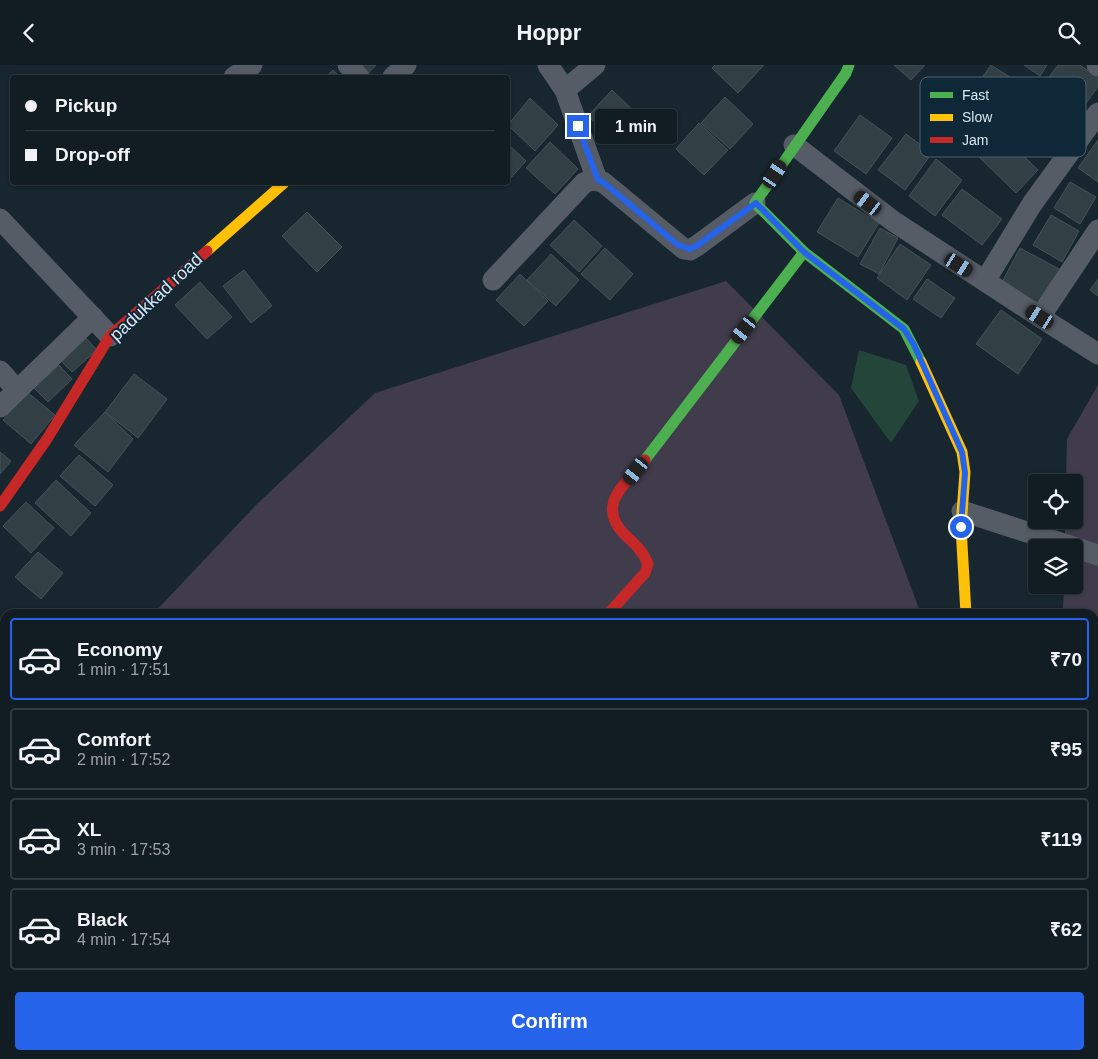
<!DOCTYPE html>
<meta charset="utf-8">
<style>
body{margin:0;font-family:Arial,sans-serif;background:#1f2930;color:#f1f3f6;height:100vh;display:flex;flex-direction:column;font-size:19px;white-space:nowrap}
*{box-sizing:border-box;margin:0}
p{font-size:16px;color:#9ca1a6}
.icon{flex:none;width:28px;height:28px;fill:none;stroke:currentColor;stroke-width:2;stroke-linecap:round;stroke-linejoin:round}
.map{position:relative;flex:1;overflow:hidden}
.sheet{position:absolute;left:0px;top:544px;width:1099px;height:451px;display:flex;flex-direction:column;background:#121c23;border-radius:15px 15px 0 0;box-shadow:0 1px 4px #0004,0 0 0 1px #313a41}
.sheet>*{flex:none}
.top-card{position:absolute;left:10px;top:10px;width:500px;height:110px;border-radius:5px;box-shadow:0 1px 4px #0004,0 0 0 1px #313a41;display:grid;align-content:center;height:110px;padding:0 15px;background:#121c23}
.fabs{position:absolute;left:1028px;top:409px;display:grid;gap:10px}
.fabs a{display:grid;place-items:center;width:55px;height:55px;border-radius:5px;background:#121c23;box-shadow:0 1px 4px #0004,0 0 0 1px #313a41;font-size:25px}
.end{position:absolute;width:22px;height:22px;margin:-11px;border:6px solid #2563eb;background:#fff;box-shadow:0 0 0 2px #fff}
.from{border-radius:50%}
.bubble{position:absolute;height:35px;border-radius:5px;background:#121c23;box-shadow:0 1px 4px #0004,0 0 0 1px #313a41;font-size:16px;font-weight:700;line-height:35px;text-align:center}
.car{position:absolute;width:15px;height:30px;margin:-15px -8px;border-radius:6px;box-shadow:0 0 4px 1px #0007;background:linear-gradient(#222 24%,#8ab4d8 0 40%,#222 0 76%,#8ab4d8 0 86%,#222 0)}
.top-card b{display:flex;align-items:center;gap:18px;height:48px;font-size:19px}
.top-card b+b{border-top:1px solid #313a41}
.top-card i{width:12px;height:12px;background:#f1f3f6}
ul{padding:9px 0 0;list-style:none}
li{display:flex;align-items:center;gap:15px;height:82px;margin:0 10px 8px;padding:0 5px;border:2px solid #313a41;border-radius:5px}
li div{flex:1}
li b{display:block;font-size:19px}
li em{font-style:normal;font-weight:700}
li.selected{border-color:#2563eb}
li>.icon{width:45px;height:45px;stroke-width:1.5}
.button{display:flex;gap:10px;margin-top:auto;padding:10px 15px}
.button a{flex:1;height:58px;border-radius:5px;background:#2563eb;color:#fff;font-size:20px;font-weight:700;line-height:58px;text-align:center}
header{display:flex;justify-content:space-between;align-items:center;height:65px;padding:0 15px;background:#121c23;font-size:22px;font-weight:700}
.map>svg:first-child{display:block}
.green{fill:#413c4c}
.water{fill:#23453a}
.building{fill:#323f44;stroke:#455257}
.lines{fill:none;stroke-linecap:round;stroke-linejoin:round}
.lane{stroke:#565c66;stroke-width:10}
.street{stroke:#565c66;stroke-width:21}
.fast{stroke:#4caf50;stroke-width:11}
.slow{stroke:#ffc107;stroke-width:11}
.jam{stroke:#c62828;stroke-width:11}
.route{stroke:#2563eb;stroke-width:6}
.labels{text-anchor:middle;stroke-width:4;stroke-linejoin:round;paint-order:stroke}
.street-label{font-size:18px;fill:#d6e5f0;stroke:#0f2838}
.key{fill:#0f2838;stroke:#4b616f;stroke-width:1}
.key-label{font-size:14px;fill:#d6e5f0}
</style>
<header><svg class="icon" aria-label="back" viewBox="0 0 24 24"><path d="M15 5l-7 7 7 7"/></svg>Hoppr<svg class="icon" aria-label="search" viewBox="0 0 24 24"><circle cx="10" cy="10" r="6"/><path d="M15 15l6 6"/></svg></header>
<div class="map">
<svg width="1098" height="994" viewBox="0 0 1098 994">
<rect width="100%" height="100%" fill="#18262f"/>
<g class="green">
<polygon points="726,216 839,330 921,549 153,549 256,440 375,328"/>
<polygon points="1098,320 1098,621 1094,612 1094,549 1066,549 1063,544 1064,520 1074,520 1074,482 1065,482 1065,455 1074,455 1074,418 1066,417 1067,374"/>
<polygon points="62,990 972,990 971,994 62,994"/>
</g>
<polygon class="water" points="859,285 906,300 919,336 891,378 851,323"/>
<g class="building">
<polygon points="355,0 376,0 366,11"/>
<polygon points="715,0 764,0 738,28 712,3"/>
<polygon points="894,0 925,0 911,15"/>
<polygon points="991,0 1021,19 1000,48 971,28"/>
<polygon points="1024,0 1047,0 1040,11"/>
<polygon points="1058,0 1080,0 1098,13 1098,22 1068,62 1032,35"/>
<polygon points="333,5 340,12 326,12"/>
<polygon points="612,25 640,52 616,77 588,51"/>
<polygon points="725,32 753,59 730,84 701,58"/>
<polygon points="530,33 558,60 535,86 508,60"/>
<polygon points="860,50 892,73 866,109 834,86"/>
<polygon points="699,58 728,85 704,110 676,84"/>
<polygon points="906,69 932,88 905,125 878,105"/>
<polygon points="1002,70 1038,105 1016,128 980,93"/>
<polygon points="1098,75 1098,117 1078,103"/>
<polygon points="550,77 578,104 555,129 526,103"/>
<polygon points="508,79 526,96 508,116"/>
<polygon points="936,94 962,115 935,151 909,131"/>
<polygon points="1070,117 1096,132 1080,159 1054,143"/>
<polygon points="962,124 1002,154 982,180 942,150"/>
<polygon points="838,133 879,158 858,192 817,167"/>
<polygon points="307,147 342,182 317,207 282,171"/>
<polygon points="1051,150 1079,166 1062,197 1033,180"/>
<polygon points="574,155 602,181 579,207 550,180"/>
<polygon points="880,163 898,173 879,209 860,199"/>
<polygon points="900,179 931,200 907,235 877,213"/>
<polygon points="605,183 633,209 610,235 581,209"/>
<polygon points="1020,183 1061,205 1042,241 1001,219"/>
<polygon points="551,189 579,215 556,241 527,215"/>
<polygon points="244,205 272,241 251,258 223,221"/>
<polygon points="520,209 548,236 524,261 496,235"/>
<polygon points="927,214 955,233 941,253 913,234"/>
<polygon points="1098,214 1098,231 1090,225"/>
<polygon points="200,217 232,252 207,274 175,240"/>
<polygon points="1001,245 1042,274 1018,309 976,279"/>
<polygon points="83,270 97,285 72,307 58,293"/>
<polygon points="59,300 72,314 48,337 34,323"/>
<polygon points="134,309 167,334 138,373 105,347"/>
<polygon points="27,327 55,350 31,379 3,355"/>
<polygon points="105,347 133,374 108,407 74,380"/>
<polygon points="0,387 11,396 0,409"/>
<polygon points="79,390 113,420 95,441 60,411"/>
<polygon points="56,415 91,448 71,471 35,438"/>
<polygon points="26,437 54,463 31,488 3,461"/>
<polygon points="38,487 63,508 41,534 15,512"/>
<polygon points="1047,990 1072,990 1079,994 1048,994"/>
</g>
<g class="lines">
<polyline class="lane" points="1077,990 1084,994"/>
<g class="street">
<polyline points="348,0 359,12"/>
<polyline points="548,0 565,25 597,115"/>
<polyline points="1097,0 1098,1"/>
<polyline points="234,12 252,0"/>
<polyline points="393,12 406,0"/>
<polyline points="565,25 595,0"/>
<polyline points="794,80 893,156 1040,252 1098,165"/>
<polyline points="0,154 110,271"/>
<polyline points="493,215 584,118 591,115 603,117 684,184 690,185 698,180 755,138"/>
<polyline points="985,216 1032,139 1098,48"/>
<polyline points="1040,252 1098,289"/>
<polyline points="0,306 17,325"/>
<polyline points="0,342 93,252"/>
<polyline points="962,446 1098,490"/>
<polyline points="983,990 984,994"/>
<polyline points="74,994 77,990"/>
</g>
<g class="fast">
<polyline points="849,0 846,8 755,138 804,187 904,264 921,297"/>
<polyline points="645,395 804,187"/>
</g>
<g class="slow">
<polyline points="207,186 284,118"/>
<polyline points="921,297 962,387 965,407 961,462 966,549"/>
</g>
<g class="jam">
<polyline points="0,441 47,374 110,271 207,186"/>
<path d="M608,549L645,508L648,499C643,486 634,478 624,469C596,439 625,420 645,395"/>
</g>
</g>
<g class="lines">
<polyline class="route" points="578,61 598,115 603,117 678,180 690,184 698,180 756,138 804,187 904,264 914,280 962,387 965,408 961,462"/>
</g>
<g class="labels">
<g class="street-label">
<text transform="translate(156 232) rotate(-43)" y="6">padukkad road</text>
</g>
</g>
<rect x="920" y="12" width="166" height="80" rx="8" class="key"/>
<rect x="930" y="27" width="23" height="6" fill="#4caf50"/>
<rect x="930" y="49" width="23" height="7" fill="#ffc107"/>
<rect x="930" y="72" width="23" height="6" fill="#c62828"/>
<g class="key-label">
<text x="962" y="35">Fast</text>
<text x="962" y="57">Slow</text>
<text x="962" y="80">Jam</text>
</g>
</svg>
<div class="fabs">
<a><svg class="icon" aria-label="locate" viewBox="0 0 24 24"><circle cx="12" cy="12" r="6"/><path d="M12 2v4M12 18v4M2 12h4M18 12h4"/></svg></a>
<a><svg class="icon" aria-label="layers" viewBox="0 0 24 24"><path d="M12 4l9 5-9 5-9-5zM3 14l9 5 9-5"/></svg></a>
</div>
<i class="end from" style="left:961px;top:462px"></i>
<i class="end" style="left:578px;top:61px"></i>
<div class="bubble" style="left:595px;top:44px;width:82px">1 min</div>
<i class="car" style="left:775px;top:109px;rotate:33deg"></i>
<i class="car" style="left:868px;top:138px;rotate:307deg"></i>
<i class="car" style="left:959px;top:200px;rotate:122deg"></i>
<i class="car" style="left:1040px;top:252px;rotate:303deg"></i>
<i class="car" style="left:744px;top:265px;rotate:218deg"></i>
<i class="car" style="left:636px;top:406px;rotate:218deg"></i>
<div class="top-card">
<b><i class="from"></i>Pickup</b>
<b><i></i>Drop-off</b>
</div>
<section class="sheet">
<ul>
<li class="selected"><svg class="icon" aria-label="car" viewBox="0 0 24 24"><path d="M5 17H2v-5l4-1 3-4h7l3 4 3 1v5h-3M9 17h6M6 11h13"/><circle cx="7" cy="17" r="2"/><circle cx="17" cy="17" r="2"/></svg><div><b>Economy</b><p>1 min · 17:51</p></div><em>₹70</em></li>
<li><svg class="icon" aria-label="car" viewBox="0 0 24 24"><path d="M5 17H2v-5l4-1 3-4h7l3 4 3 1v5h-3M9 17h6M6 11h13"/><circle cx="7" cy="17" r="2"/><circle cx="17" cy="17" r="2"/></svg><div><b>Comfort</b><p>2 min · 17:52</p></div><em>₹95</em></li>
<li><svg class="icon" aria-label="car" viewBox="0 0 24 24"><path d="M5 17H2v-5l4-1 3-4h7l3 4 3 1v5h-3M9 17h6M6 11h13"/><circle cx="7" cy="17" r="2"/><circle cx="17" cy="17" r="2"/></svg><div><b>XL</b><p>3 min · 17:53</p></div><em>₹119</em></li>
<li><svg class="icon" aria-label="car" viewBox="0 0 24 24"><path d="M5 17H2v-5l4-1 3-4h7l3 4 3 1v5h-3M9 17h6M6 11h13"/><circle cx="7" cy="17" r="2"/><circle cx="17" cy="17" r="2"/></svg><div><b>Black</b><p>4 min · 17:54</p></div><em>₹62</em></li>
</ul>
<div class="button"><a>Confirm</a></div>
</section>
</div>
